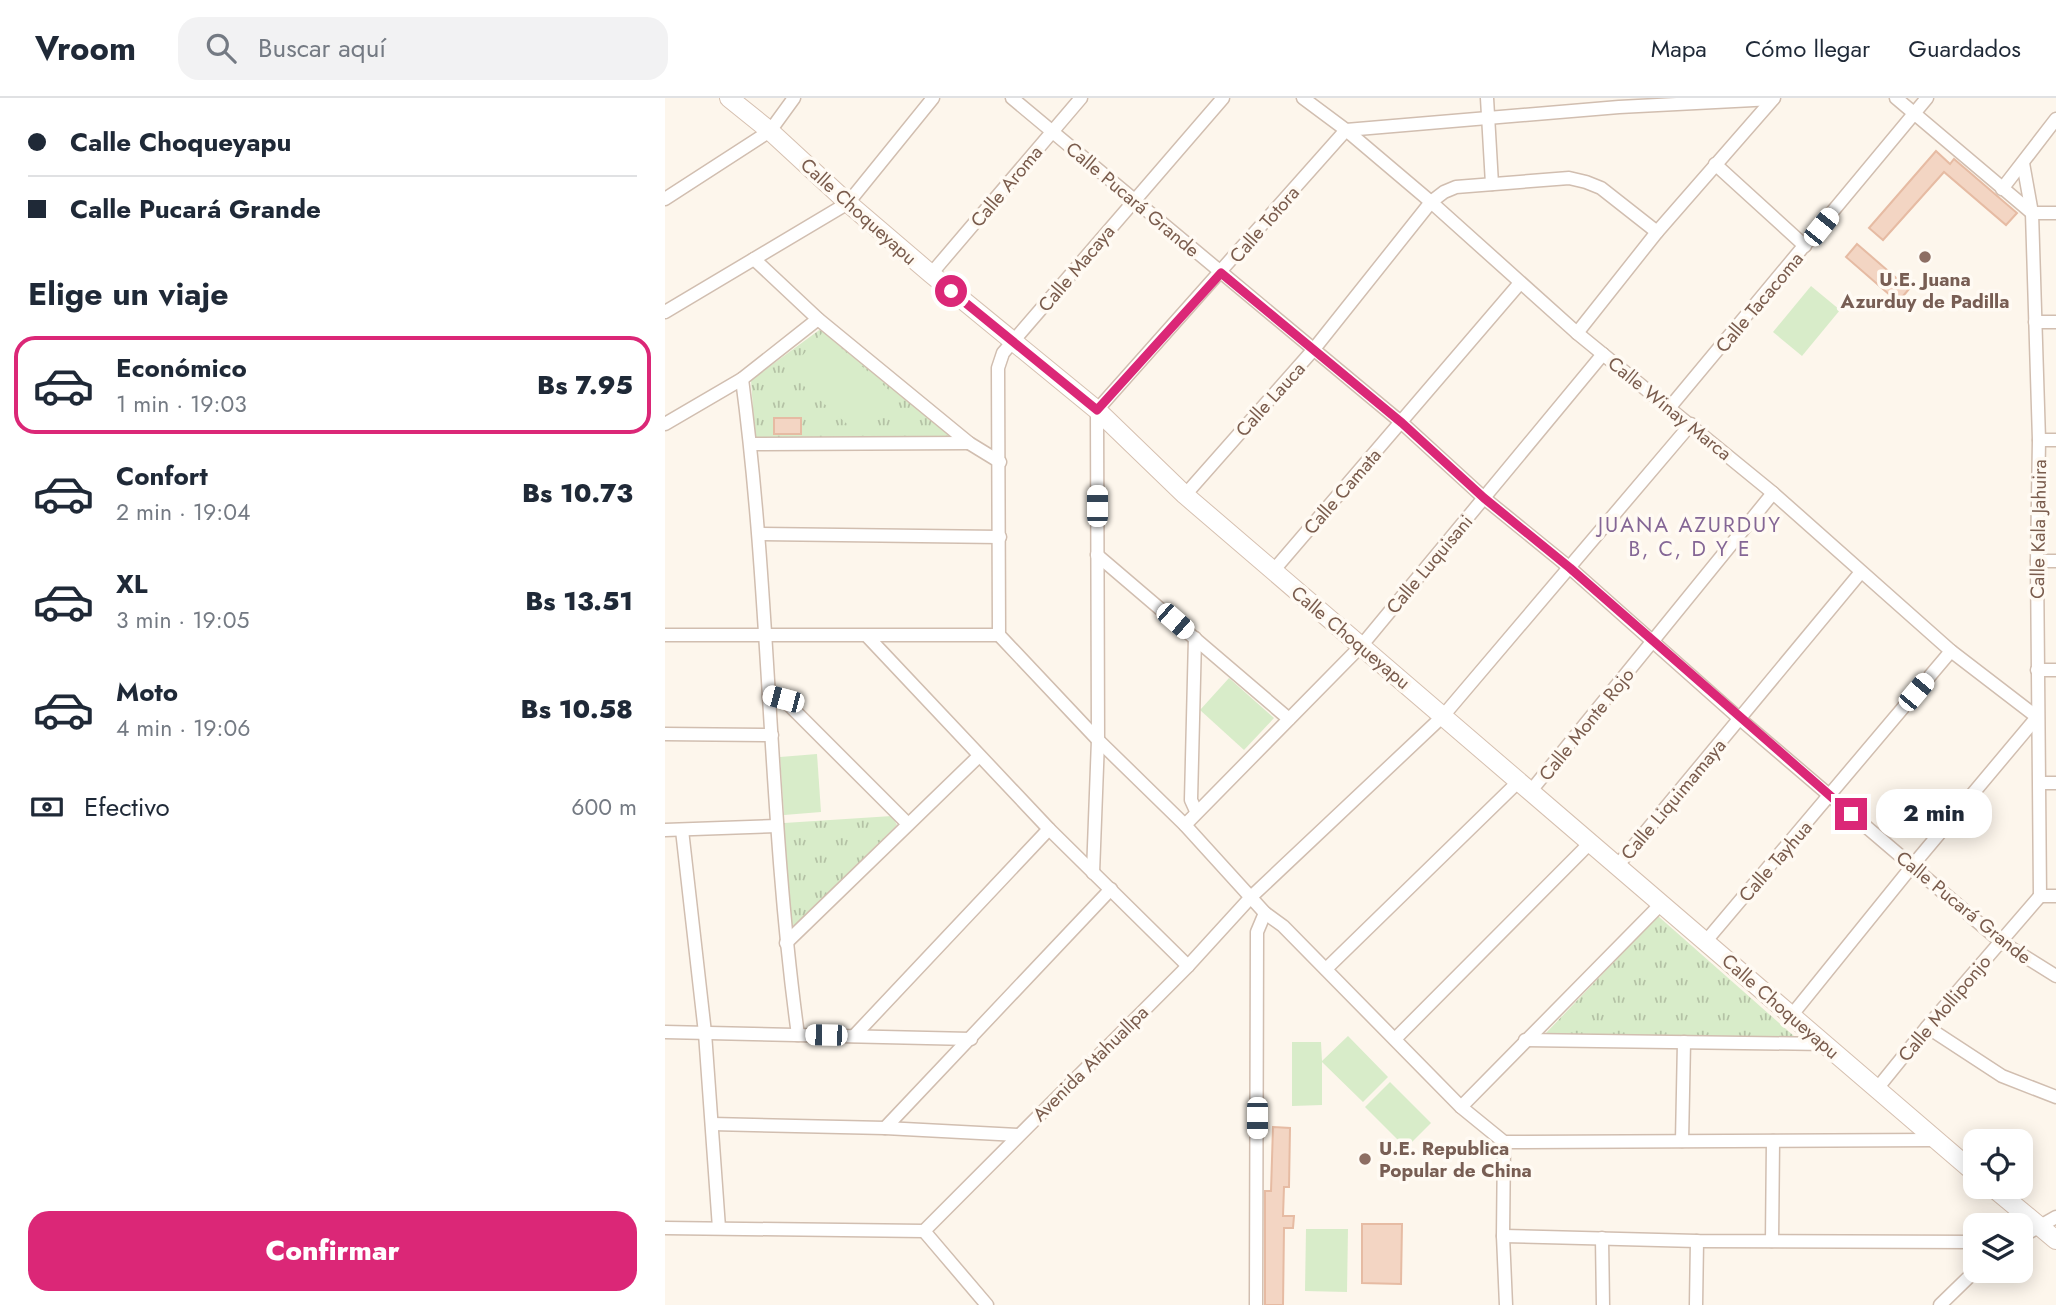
<!DOCTYPE html>
<html lang="es">
<meta charset="utf-8">
<style>
body{margin:0;font-family:Jost,sans-serif;background:#f2f2f3;color:#1f2937;height:100vh;display:flex;flex-direction:column;font-size:26px;white-space:nowrap}
*{box-sizing:border-box;margin:0}
p{font-size:23px;color:#747a83}
.icon{flex:none;width:38px;height:38px;fill:none;stroke:currentColor;stroke-width:2;stroke-linecap:round;stroke-linejoin:round}
.map{position:relative;flex:1;overflow:hidden}
.details{display:flex;flex-direction:column;background:#fff;width:665px}
.details>*{flex:none}
.top-card{display:grid;align-content:center;height:154px;padding:0 28px;background:#fff}
.controls{position:absolute;left:1298px;top:1031px;display:grid;gap:14px}
.controls a{display:grid;place-items:center;width:70px;height:70px;border-radius:14px;background:#fff;box-shadow:0 4px 18px #0003;font-size:35px}
.end{position:absolute;width:32px;height:32px;margin:-16px;border:9px solid #db2777;background:#fff;box-shadow:0 0 0 4px #fff}
.from{border-radius:50%}
.bubble{position:absolute;height:49px;border-radius:21px;background:#fff;box-shadow:0 4px 18px #0003;font-size:23px;font-weight:800;line-height:49px;text-align:center}
.car{position:absolute;width:21px;height:42px;margin:-21px -10px;border-radius:9px;box-shadow:0 0 5px 2px #0007;background:linear-gradient(#fff 24%,#345 0 40%,#fff 0 76%,#345 0 86%,#fff 0)}
.top-card b{display:flex;align-items:center;gap:24px;height:66px;font-size:26px}
.top-card b+b{border-top:2px solid #e0e1e3}
.top-card i{width:18px;height:18px;background:#1f2937}
ul{padding:0;list-style:none}
li{display:flex;align-items:center;gap:21px;height:98px;margin:0 14px 10px;padding:0 14px;border:4px solid transparent;border-radius:21px}
li div{flex:1}
li b{display:block;font-size:26px}
li em{font-style:normal;font-weight:800}
li.active{border-color:#db2777}
li>.icon{width:63px;height:63px;stroke-width:1.5}
h2{padding:0 28px;font-size:32px;line-height:84px}
.pay{display:flex;align-items:center;gap:18px;height:77px;padding:0 28px;font-size:26px}
.pay p{margin-inline-start:auto}
.cta{display:flex;gap:14px;margin-top:auto;padding:14px 28px}
.cta a{flex:1;height:80px;border-radius:21px;background:#db2777;color:#fff;font-size:28px;font-weight:800;line-height:80px;text-align:center}
header{display:flex;align-items:center;gap:42px;box-sizing:border-box;height:98px;padding:0 35px;background:#fff;border-bottom:2px solid #e0e1e3}
header strong{font-size:33px}
nav{display:flex;gap:38px;margin-inline-start:auto;font-size:24px}
.search{width:490px;height:63px;background:#f2f2f3;display:flex;align-items:center;gap:18px;box-sizing:border-box;padding:0 24px;border-radius:21px;color:#747a83;font-size:26px}
main{display:flex;flex:1;min-height:0}
.map>svg:first-child{display:block}
.park{fill:url(#park-tufts)}
.garden{fill:#d8ecc9}
.building{fill:#f3d5c3;stroke:#e6bba3;stroke-width:2}
.lines{fill:none;stroke-linecap:round;stroke-linejoin:round}
.street-casing{stroke:#d1beb0;stroke-width:15}
.secondary-casing{stroke:#d6c0b0;stroke-width:20}
.street{stroke:#fff;stroke-width:12}
.secondary{stroke:#fff;stroke-width:18}
.route{stroke:#db2777;stroke-width:9}
.education-dot{fill:#8d6e63;stroke:#fffaf3;stroke-width:2.5}
.labels{text-anchor:middle;stroke-width:7;stroke-linejoin:round;paint-order:stroke}
.street-label{font-size:19px;fill:#7a5c4d;stroke:#fffaf3}
.education-label{font-size:19px;font-weight:bold;fill:#785e54;stroke:#fffaf3}
.neighbourhood-label{font-size:21px;letter-spacing:2px;fill:#846695;stroke:#fffaf3}
</style>
<header>
<strong>Vroom</strong>
<div class="search"><svg class="icon" aria-label="search" viewBox="0 0 24 24"><circle cx="10" cy="10" r="6"/><path d="M15 15l6 6"/></svg>Buscar aquí</div>
<nav><a>Mapa</a><a>Cómo llegar</a><a>Guardados</a></nav>
</header>
<main>
<section class="details">
<div class="top-card">
<b><i class="from"></i>Calle Choqueyapu</b>
<b><i></i>Calle Pucará Grande</b>
</div>
<h2>Elige un viaje</h2>
<ul>
<li class="active"><svg class="icon" aria-label="car" viewBox="0 0 24 24"><path d="M5 17H2v-5l4-1 3-4h7l3 4 3 1v5h-3M9 17h6M6 11h13"/><circle cx="7" cy="17" r="2"/><circle cx="17" cy="17" r="2"/></svg><div><b>Económico</b><p>1 min · 19:03</p></div><em>Bs 7.95</em></li>
<li><svg class="icon" aria-label="car" viewBox="0 0 24 24"><path d="M5 17H2v-5l4-1 3-4h7l3 4 3 1v5h-3M9 17h6M6 11h13"/><circle cx="7" cy="17" r="2"/><circle cx="17" cy="17" r="2"/></svg><div><b>Confort</b><p>2 min · 19:04</p></div><em>Bs 10.73</em></li>
<li><svg class="icon" aria-label="car" viewBox="0 0 24 24"><path d="M5 17H2v-5l4-1 3-4h7l3 4 3 1v5h-3M9 17h6M6 11h13"/><circle cx="7" cy="17" r="2"/><circle cx="17" cy="17" r="2"/></svg><div><b>XL</b><p>3 min · 19:05</p></div><em>Bs 13.51</em></li>
<li><svg class="icon" aria-label="car" viewBox="0 0 24 24"><path d="M5 17H2v-5l4-1 3-4h7l3 4 3 1v5h-3M9 17h6M6 11h13"/><circle cx="7" cy="17" r="2"/><circle cx="17" cy="17" r="2"/></svg><div><b>Moto</b><p>4 min · 19:06</p></div><em>Bs 10.58</em></li>
</ul>
<div class="pay"><svg class="icon" aria-label="cash" viewBox="0 0 24 24"><path d="M3 7h18v10H3z"/><circle cx="12" cy="12" r="2"/></svg>Efectivo<p>600 m</p></div>
<div class="cta"><a>Confirmar</a></div>
</section>
<div class="map">
<svg width="1391" height="1207" viewBox="0 0 1391 1207">
<defs>
<pattern id="park-tufts" width="24" height="20" patternUnits="userSpaceOnUse" patternTransform="scale(1.75)"><rect width="24" height="20" fill="#d8ecc9"/><path d="M3 7l-1-3M5 7V3M7 7l1-3M15 17l-1-3M17 17v-4M19 17l1-3" fill="none" stroke="#b4c2a5"/></pattern>
</defs>
<rect width="100%" height="100%" fill="#fdf6ec"/>
<g class="park">
<polygon points="157,230 286,339 90,341 86,282"/>
<polygon points="227,718 232,727 130,828 125,826 119,725"/>
<polygon points="993,818 1130,939 880,936"/>
</g>
<g class="garden">
<polygon points="1146,188 1175,212 1137,258 1108,234"/>
<polygon points="158,234 225,293 190,333 123,274"/>
<polygon points="564,580 609,620 579,652 535,612"/>
<polygon points="152,656 156,714 119,717 115,659"/>
<polygon points="683,938 723,979 698,1004 657,964 657,1007 627,1008 627,944 656,944 657,963"/>
<polygon points="725,984 766,1025 741,1050 700,1009"/>
<polygon points="641,1131 683,1131 682,1194 640,1193"/>
</g>
<g class="building">
<polygon points="1271,53 1285,66 1289,61 1352,115 1341,127 1279,74 1218,142 1204,130"/>
<polygon points="1192,146 1244,191 1233,204 1181,159"/>
<rect x="109" y="320" width="27" height="16"/>
<polygon points="608,1029 625,1030 624,1089 619,1089 618,1118 629,1118 628,1130 619,1130 618,1207 600,1207 600,1093 606,1093"/>
<polygon points="697,1126 737,1126 736,1186 697,1185"/>
</g>
<g class="lines">
<g class="street-casing">
<g id="street">
<polyline points="347,0 737,325 819,400 905,470 1075,621 1335,843 1391,878"/>
<polyline points="558,0 338,255 333,270 334,537 433,642 520,727 600,815 618,828 796,1009 839,1044 1270,1042"/>
<polyline points="638,0 681,32 766,104 912,235 1108,395 1286,553 1372,619 1248,767 1126,918"/>
<polyline points="822,0 827,86"/>
<polyline points="1231,0 1367,115 1391,115"/>
<polyline points="1358,65 1367,115 1374,342 1372,463 1375,798"/>
<polyline points="1050,66 1140,148"/>
<polyline points="1337,91 1391,21"/>
<polyline points="0,101 105,33 129,0"/>
<polyline points="89,161 153,221 304,345 335,364"/>
<polyline points="266,176 416,0"/>
<polyline points="0,214 183,105 268,0"/>
<polyline points="1370,224 1391,224"/>
<polyline points="912,235 992,134 1109,0"/>
<path d="M77,281C106,499 103,719 133,937"/>
<polyline points="1005,309 1262,0"/>
<polyline points="0,326 77,281 153,221"/>
<polyline points="1374,342 1391,342"/>
<polyline points="86,346 304,345"/>
<polyline points="520,397 649,251 766,104 779,94 791,89 904,80 921,84 936,90 992,134"/>
<polyline points="94,436 335,439"/>
<polyline points="432,457 624,621"/>
<polyline points="1372,463 1391,463"/>
<polyline points="608,473 855,185"/>
<polyline points="0,537 334,537"/>
<polyline points="202,538 384,731 523,868"/>
<polyline points="530,540 526,702 531,713"/>
<polyline points="1372,572 1391,572"/>
<polyline points="104,598 118,601 243,726"/>
<polyline points="0,636 107,637"/>
<polyline points="1375,685 1391,685"/>
<polyline points="865,694 1108,395"/>
<polyline points="520,727 697,547 938,256"/>
<polyline points="0,732 112,728"/>
<polyline points="17,732 40,935 54,1130"/>
<polyline points="953,767 1196,474"/>
<polyline points="428,775 433,642 432,312 681,32 954,9 1108,1"/>
<polyline points="1375,798 1391,798"/>
<polyline points="1041,843 1286,553"/>
<polyline points="121,845 314,658"/>
<polyline points="661,871 853,684"/>
<polyline points="1262,929 1337,978 1391,999"/>
<polyline points="0,934 306,941"/>
<polyline points="189,938 384,731"/>
<polyline points="730,941 926,744"/>
<polyline points="860,942 1161,946"/>
<polyline points="1211,992 1262,929 1375,798"/>
<polyline points="796,1009 997,805"/>
<polyline points="47,1026 220,1030 353,1037"/>
<polyline points="220,1030 446,791"/>
<polyline points="1017,1043 1019,944"/>
<polyline points="839,1044 838,1138 841,1207"/>
<polyline points="0,1130 259,1133 523,868 586,799 778,618 1026,326"/>
<polyline points="259,1133 322,1207"/>
<polyline points="838,1138 1032,1143 1311,1144"/>
<polyline points="1356,1139 1391,1119"/>
<polyline points="937,1140 938,1207"/>
<polyline points="1107,1143 1108,1043"/>
<polyline points="591,1207 592,834 600,815"/>
<polyline points="1031,1207 1032,1143"/>
<polyline points="1275,1207 1311,1172"/>
</g>
</g>
<g class="secondary-casing">
<g id="secondary">
<polyline points="64,0 105,33 183,105 266,176 432,312 520,397 1311,1076"/>
<polyline points="1326,1088 1391,1142"/>
</g>
</g>
<use href="#street" class="street"/>
<use href="#secondary" class="secondary"/>
</g>
<g class="lines">
<polyline class="route" points="286,193 432,312 556,175 737,325 819,400 905,470 1186,716"/>
</g>
<g class="education-dot">
<circle cx="1260" cy="159" r="7"/>
<circle cx="700" cy="1061" r="7"/>
</g>
<g class="labels">
<g class="street-label">
<text transform="translate(341 88) rotate(-50)" y="7">Calle Aroma</text>
<text transform="translate(468 101) rotate(40)" y="7">Calle Pucará Grande</text>
<text transform="translate(194 113) rotate(42)" y="7">Calle Choqueyapu</text>
<text transform="translate(599 126) rotate(-49)" y="7">Calle Totora</text>
<text transform="translate(411 170) rotate(-50)" y="7">Calle Macaya</text>
<text transform="translate(1094 204) rotate(-50)" y="7">Calle Tacacoma</text>
<text transform="translate(605 301) rotate(-48)" y="7">Calle Lauca</text>
<text transform="translate(1005 310) rotate(39)" y="7">Calle Winay Marca</text>
<text transform="translate(677 393) rotate(-49)" y="7">Calle Camata</text>
<text transform="translate(1373 431) rotate(-89)" y="7">Calle Kala Jahuira</text>
<text transform="translate(764 466) rotate(-50)" y="7">Calle Luquisani</text>
<text transform="translate(686 539) rotate(40)" y="7">Calle Choqueyapu</text>
<text transform="translate(921 626) rotate(-51)" y="7">Calle Monte Rojo</text>
<text transform="translate(1008 701) rotate(-50)" y="7">Calle Liquimamaya</text>
<text transform="translate(1110 763) rotate(-49)" y="7">Calle Tayhua</text>
<text transform="translate(1299 809) rotate(39)" y="7">Calle Pucará Grande</text>
<text transform="translate(1116 908) rotate(41)" y="7">Calle Choqueyapu</text>
<text transform="translate(1279 910) rotate(-50)" y="7">Calle Molliponjo</text>
<text transform="translate(425 965) rotate(-45)" y="7">Avenida Atahuallpa</text>
</g>
<g class="education-label">
<text x="1260" y="188">U.E. Juana<tspan x="1260" dy="22">Azurduy de Padilla</tspan></text>
<text x="714" y="1057" text-anchor="start">U.E. Republica<tspan x="714" dy="22">Popular de China</tspan></text>
</g>
<g class="neighbourhood-label">
<text x="1025" y="434">JUANA AZURDUY<tspan x="1025" dy="24">B, C, D Y E</tspan></text>
</g>
</g>
</svg>
<div class="controls">
<a><svg class="icon" aria-label="locate" viewBox="0 0 24 24"><circle cx="12" cy="12" r="6"/><path d="M12 2v4M12 18v4M2 12h4M18 12h4"/></svg></a>
<a><svg class="icon" aria-label="layers" viewBox="0 0 24 24"><path d="M12 4l9 5-9 5-9-5zM3 14l9 5 9-5"/></svg></a>
</div>
<i class="end from" style="left:286px;top:193px"></i>
<i class="end" style="left:1186px;top:716px"></i>
<div class="bubble" style="left:1211px;top:691px;width:116px">2 min</div>
<i class="car" style="left:1156px;top:129px;rotate:39deg"></i>
<i class="car" style="left:432px;top:408px;rotate:0deg"></i>
<i class="car" style="left:510px;top:523px;rotate:131deg"></i>
<i class="car" style="left:1251px;top:594px;rotate:40deg"></i>
<i class="car" style="left:118px;top:601px;rotate:285deg"></i>
<i class="car" style="left:161px;top:937px;rotate:271deg"></i>
<i class="car" style="left:592px;top:1020px;rotate:180deg"></i>
</div>
</main>
